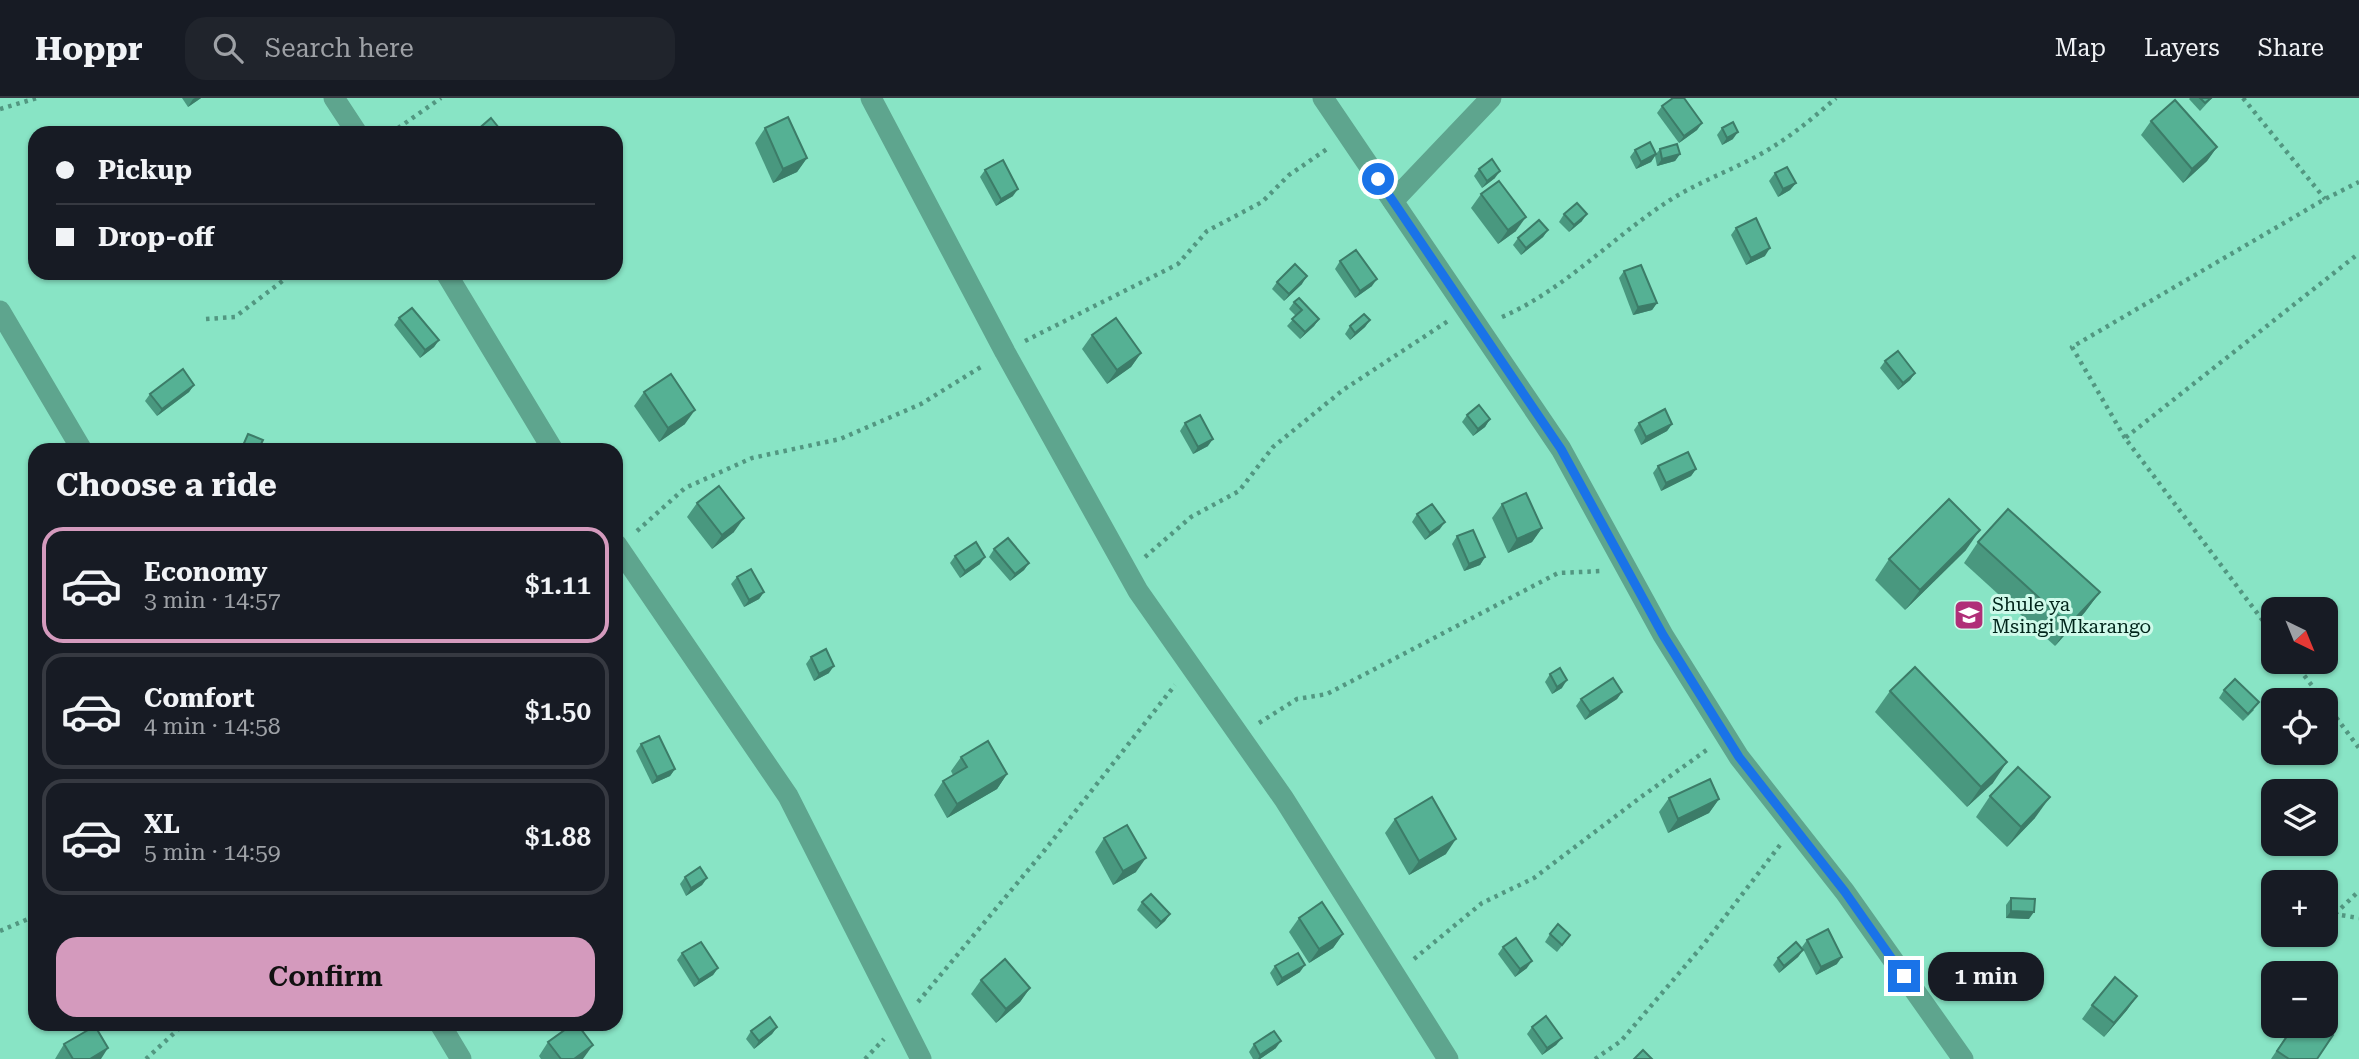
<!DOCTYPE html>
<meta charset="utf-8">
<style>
body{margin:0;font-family:"Roboto Serif",serif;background:#20242c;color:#f1f3f6;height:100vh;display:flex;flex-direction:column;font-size:26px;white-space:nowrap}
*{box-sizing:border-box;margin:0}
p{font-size:23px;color:#9ea1a6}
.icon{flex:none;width:38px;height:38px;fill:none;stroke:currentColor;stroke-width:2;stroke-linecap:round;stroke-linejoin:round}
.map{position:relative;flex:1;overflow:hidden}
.panel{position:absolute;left:28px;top:345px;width:595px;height:588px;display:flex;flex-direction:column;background:#171b24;border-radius:21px;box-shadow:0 2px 5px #0004}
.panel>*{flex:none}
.banner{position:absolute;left:28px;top:28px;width:595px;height:154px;border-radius:21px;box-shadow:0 2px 5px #0004;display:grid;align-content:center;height:154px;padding:0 28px;background:#171b24}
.needle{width:46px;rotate:137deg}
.buttons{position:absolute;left:2261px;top:499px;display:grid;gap:14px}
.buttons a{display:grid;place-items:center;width:77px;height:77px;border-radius:14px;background:#171b24;box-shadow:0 2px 5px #0004;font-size:35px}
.end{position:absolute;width:32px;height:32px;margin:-16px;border:9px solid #1a73e8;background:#fff;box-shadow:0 0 0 4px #fff}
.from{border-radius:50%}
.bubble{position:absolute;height:49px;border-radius:21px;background:#171b24;box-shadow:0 2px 5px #0004;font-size:23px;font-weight:600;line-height:49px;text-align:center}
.banner b{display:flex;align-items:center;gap:24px;height:66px;font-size:26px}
.banner b+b{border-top:2px solid #363941}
.banner i{width:18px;height:18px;background:#f1f3f6}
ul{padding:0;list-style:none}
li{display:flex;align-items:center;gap:21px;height:116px;margin:0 14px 10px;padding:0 14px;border:4px solid #363941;border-radius:21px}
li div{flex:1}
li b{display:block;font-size:26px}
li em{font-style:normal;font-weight:600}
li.current{border-color:#d49abd}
li>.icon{width:63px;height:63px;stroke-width:1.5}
h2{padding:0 28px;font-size:32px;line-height:84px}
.primary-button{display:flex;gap:14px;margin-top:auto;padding:14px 28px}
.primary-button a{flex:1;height:80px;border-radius:21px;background:#d49abd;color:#111;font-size:28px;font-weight:600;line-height:80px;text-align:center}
header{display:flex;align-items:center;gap:42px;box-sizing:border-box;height:98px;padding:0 35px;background:#171b24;border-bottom:2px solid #363941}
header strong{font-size:33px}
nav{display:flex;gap:38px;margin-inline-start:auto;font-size:24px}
.search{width:490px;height:63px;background:#20242c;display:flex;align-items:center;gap:18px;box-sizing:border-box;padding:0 24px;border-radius:21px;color:#9ea1a6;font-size:26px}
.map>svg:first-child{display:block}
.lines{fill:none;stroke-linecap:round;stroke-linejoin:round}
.path{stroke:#529781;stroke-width:4.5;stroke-dasharray:3.5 5;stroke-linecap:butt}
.minor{stroke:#5ea58e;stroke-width:21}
.wall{fill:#49987f}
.shaded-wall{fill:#3c7c68}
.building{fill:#55b194;stroke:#3c7c68;stroke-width:2}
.route{stroke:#1a73e8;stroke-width:9}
.labels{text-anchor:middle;stroke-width:6;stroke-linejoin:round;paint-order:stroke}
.poi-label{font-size:19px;fill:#00241a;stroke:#cffaea;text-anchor:start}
</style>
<header>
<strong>Hoppr</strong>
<div class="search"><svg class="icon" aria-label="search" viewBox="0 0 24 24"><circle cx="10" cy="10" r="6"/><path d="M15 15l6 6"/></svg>Search here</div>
<nav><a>Map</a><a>Layers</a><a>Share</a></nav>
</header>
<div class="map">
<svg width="2359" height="961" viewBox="0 0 2359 961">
<rect width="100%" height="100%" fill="#88e4c5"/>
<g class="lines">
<g class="path">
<polyline points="2243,0 2325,101"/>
<polyline points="0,11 37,0"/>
<polyline points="391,35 441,0"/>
<path d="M1502,219C1562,193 1610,142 1664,106C1693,86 1728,74 1759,57C1788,41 1812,21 1836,0"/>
<polyline points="206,221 235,219 293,175"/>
<polyline points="1025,243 1178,166 1207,133 1262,104 1289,77 1330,49"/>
<polyline points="2125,340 2072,249 2325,101 2359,84"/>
<polyline points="637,433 685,390 752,360 840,341 921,306 984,267"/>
<polyline points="1145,459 1191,419 1239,393 1273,349 1343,292 1448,223"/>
<polyline points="2273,536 2125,340 2358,156 2359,157"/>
<polyline points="2294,564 2323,602"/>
<polyline points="2326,606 2359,650"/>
<polyline points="1259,625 1297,601 1327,596 1558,475 1602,473"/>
<polyline points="2326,812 2334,816 2359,820"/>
<polyline points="2335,816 2359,793"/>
<polyline points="0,833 35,818"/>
<polyline points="1414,861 1482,805 1534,780 1641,699 1708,651"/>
<polyline points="918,904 1044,753 1175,587"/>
<polyline points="146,961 184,926"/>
<polyline points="865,961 884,941"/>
<polyline points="1595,961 1621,943 1704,846 1780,747"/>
</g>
<g class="minor">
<polyline points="334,0 357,35"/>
<polyline points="871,0 1005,254 1138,493 1284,701 1448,961"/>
<polyline points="1323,0 1561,351 1663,537 1739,659 1845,794 1963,961"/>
<polyline points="1393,103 1491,0"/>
<polyline points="446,175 553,352"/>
<polyline points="0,213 82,352"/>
<polyline points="616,446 788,698 921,961"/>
<polyline points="440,926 461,961"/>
</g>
</g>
<g class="wall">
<polygon points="182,0 201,0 188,9"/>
<polygon points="2190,0 2212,0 2200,13 2189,1"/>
<polygon points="1662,8 1702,25 1697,32 1679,45 1657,15"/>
<polygon points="2151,23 2217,49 2207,63 2183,85 2141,37"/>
<polygon points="765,30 807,60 797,74 773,85 755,45"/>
<polygon points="1722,30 1733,41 1722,47 1717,37"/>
<polygon points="1660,51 1680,56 1675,63 1657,68 1655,58 1651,64 1636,71 1630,59 1635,52 1656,56"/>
<polygon points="1479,71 1495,80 1482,90 1474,78"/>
<polygon points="985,72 1013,98 996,108 980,79"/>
<polygon points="1775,75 1796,85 1790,92 1778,99 1769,83"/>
<polygon points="1481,96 1516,133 1498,146 1471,110"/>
<polygon points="1564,116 1582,123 1569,134 1559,124"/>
<polygon points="1736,130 1765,158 1746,167 1731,137"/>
<polygon points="1548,132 1543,139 1521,157 1513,147 1518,140"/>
<polygon points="1340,163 1372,188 1355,200 1335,171"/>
<polygon points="1624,173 1657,205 1652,212 1633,217 1619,180"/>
<polygon points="1277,184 1302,186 1284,203 1272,191"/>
<polygon points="1294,204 1319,221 1314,228 1300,241 1287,228 1296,218 1289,211"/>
<polygon points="399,220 439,242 434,249 420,260 394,227"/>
<polygon points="1370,222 1365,229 1350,242 1345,236 1350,228"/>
<polygon points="1092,237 1141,255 1131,269 1107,286 1082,251"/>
<polygon points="1885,263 1915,275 1910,282 1898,292 1880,270"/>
<polygon points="194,287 189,294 157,318 145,303 150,296"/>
<polygon points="644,294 685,326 659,344 634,308"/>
<polygon points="1467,317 1490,321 1485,329 1473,338 1462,324"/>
<polygon points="1185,325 1208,348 1193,356 1180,333"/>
<polygon points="1639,325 1672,326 1667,333 1641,347 1634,332"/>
<polygon points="1658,368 1696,371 1691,378 1661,393 1653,375"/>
<polygon points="697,405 734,434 712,451 687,419"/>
<polygon points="1502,406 1542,430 1532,444 1508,455 1492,420"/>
<polygon points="1417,416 1440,431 1425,442 1412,424"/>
<polygon points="1457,438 1485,459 1480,467 1464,473 1452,446"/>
<polygon points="1978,444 2100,494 2085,514 2055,548 1964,465"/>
<polygon points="994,451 1029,465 1024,472 1010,483 989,459"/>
<polygon points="1966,452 1905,512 1875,482 1889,461"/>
<polygon points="955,458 980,466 960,480 950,465"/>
<polygon points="737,479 764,494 759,501 744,509 731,486"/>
<polygon points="811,559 829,575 814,583 806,566"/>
<polygon points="1550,576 1562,590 1552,596 1545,584"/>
<polygon points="2224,592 2254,612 2243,623 2219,600"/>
<polygon points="1890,593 1993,685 1967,709 1875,614"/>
<polygon points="1622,594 1617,601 1585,622 1576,608 1581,601"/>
<polygon points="641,646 675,671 670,678 652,686 636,653"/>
<polygon points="961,659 1007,676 997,691 947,720 934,697 943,683 953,677 951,673"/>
<polygon points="1990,698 2035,720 2007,749 1976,719"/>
<polygon points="1669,700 1719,701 1709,715 1668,735 1659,714"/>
<polygon points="1395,721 1446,756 1409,777 1385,735"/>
<polygon points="1104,740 1136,774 1113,787 1095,754"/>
<polygon points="685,779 707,780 702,787 686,798 680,786"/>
<polygon points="2011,800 2029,821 2006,820 2006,807"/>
<polygon points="1142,804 1170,816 1165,823 1156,831 1137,812"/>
<polygon points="1299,820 1343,836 1333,850 1309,865 1289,834"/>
<polygon points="1550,836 1565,844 1557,854 1545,844"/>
<polygon points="1807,842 1837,866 1816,877 1802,849"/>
<polygon points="1503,849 1527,870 1515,879 1498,856"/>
<polygon points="1803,852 1798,859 1779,875 1773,867 1778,860"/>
<polygon points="682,855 718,870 713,877 694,889 677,862"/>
<polygon points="1275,868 1300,874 1277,888 1270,875"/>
<polygon points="981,882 1030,890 1020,904 996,925 971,896"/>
<polygon points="2137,898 2127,912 2104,939 2082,921 2092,907"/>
<polygon points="2293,928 2317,961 2271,961"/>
<polygon points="777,929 772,936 754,951 746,941 751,933"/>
<polygon points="1532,929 1562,940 1556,947 1542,957 1527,936"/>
<polygon points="548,944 583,961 541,961 539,958"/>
<polygon points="64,946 101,961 55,961"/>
<polygon points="1254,946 1276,950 1260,961 1253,961 1249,954"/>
</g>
<g class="shaded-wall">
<polygon points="195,0 201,0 188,9 193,1"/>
<polygon points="1702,25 1697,32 1679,45 1684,38"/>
<polygon points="1738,34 1733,41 1722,47 1727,40"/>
<polygon points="2217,49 2207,63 2183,85 2192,71"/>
<polygon points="1656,56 1651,64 1636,71 1641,64"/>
<polygon points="1680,56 1675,63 1657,68 1662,61"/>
<polygon points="807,60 797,74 773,85 783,71"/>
<polygon points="1500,73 1495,80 1482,90 1487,83"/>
<polygon points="1796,85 1790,92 1778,99 1783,91"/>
<polygon points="1018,91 1013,98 996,108 1001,101"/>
<polygon points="1587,116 1582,123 1569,134 1574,127"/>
<polygon points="1526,119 1516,133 1498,146 1508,132"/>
<polygon points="1548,132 1543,139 1521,157 1526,150"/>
<polygon points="1770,150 1765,158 1746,167 1751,160"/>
<polygon points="1307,178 1302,186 1284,203 1289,196"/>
<polygon points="1377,181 1372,188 1355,200 1360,193"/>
<polygon points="1657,205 1652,212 1633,217 1638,209"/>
<polygon points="1319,221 1314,228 1300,241 1305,234"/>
<polygon points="1370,222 1365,229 1350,242 1355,235"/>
<polygon points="439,242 434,249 420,260 425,252"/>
<polygon points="1141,255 1131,269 1107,286 1117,272"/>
<polygon points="1915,275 1910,282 1898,292 1903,285"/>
<polygon points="194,287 189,294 157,318 162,311"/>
<polygon points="695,312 685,326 659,344 668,330"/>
<polygon points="1490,321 1485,329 1473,338 1478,331"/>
<polygon points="1672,326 1667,333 1641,347 1646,339"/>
<polygon points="1213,341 1208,348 1193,356 1198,349"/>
<polygon points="1696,371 1691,378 1661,393 1666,385"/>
<polygon points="744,420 734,434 712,451 722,437"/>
<polygon points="1445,424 1440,431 1425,442 1430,435"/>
<polygon points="1542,430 1532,444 1508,455 1517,441"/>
<polygon points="1980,432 1966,452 1905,512 1920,492"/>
<polygon points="985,459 980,466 960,480 965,473"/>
<polygon points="1485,459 1480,467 1464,473 1469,466"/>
<polygon points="1029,465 1024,472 1010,483 1015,476"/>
<polygon points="764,494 759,501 744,509 749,502"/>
<polygon points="2100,494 2085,514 2055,548 2069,527"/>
<polygon points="834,568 829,575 814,583 819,576"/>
<polygon points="1567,582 1562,590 1552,596 1557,589"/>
<polygon points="1622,594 1617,601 1585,622 1590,614"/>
<polygon points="2007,664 1993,685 1967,709 1981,689"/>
<polygon points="675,671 670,678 652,686 657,679"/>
<polygon points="1007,676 997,691 947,720 957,706"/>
<polygon points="2050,699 2035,720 2007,749 2021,729"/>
<polygon points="1719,701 1709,715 1668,735 1678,721"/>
<polygon points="1456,741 1446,756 1409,777 1419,763"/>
<polygon points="1146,760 1136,774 1113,787 1123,773"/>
<polygon points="707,780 702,787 686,798 691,790"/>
<polygon points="2011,813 2034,814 2029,821 2006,820"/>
<polygon points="1170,816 1165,823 1156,831 1161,824"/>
<polygon points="1343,836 1333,850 1309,865 1319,851"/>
<polygon points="1803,852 1798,859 1779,875 1784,868"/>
<polygon points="1842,859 1837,866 1816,877 1821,869"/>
<polygon points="1532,863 1527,870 1515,879 1520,871"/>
<polygon points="1305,867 1300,874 1277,888 1282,880"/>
<polygon points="718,870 713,877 694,889 699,882"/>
<polygon points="1030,890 1020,904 996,925 1006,911"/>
<polygon points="2137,898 2127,912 2104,939 2114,925"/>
<polygon points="777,929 772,936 754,951 759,943"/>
<polygon points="1562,940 1556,947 1542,957 1547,950"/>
<polygon points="1281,943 1276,950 1260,961 1258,961 1260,957"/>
<polygon points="593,947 583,961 574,961"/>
<polygon points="108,950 101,961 90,961"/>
</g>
<g class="building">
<polygon points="1673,0 1684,0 1702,25 1684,38 1662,8"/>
<polygon points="2200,0 2211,0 2205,5"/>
<polygon points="2175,2 2217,49 2192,71 2151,23"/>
<polygon points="788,19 807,60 783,71 765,30"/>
<polygon points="491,20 503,35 478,35 476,33"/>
<polygon points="1733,24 1738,34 1727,40 1722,30"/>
<polygon points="1650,44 1656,56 1641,64 1635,52"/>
<polygon points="1677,46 1680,56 1662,61 1660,51"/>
<polygon points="1492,61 1500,73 1487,83 1479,71"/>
<polygon points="1003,62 1018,91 1001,101 985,72"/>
<polygon points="1787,69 1796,85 1783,91 1775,75"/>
<polygon points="1499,83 1526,119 1508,132 1481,96"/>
<polygon points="1577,105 1587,116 1574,127 1564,116"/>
<polygon points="1756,120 1770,150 1751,160 1736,130"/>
<polygon points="1539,122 1548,132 1526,150 1518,140"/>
<polygon points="1356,152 1377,181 1360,193 1340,163"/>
<polygon points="1295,166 1307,178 1289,196 1277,184"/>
<polygon points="1641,167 1657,205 1638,209 1624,173"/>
<polygon points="1299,200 1319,221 1305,234 1292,221 1302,212 1294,204"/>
<polygon points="412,210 439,242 425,252 399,220"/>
<polygon points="1364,216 1370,222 1355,235 1350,228"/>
<polygon points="1116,220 1141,255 1117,272 1092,237"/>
<polygon points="1898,253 1915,275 1903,285 1885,263"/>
<polygon points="183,271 194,287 162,311 150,296"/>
<polygon points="671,276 695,312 668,330 644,294"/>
<polygon points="1479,307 1490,321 1478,331 1467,317"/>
<polygon points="1665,311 1672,326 1646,339 1639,325"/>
<polygon points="1200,317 1213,341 1198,349 1185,325"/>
<polygon points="248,336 263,342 258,352 241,352"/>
<polygon points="1688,354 1696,371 1666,385 1658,368"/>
<polygon points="719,388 744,420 722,437 697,405"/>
<polygon points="1526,395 1542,430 1517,441 1502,406"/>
<polygon points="1949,401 1980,432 1920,492 1889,461"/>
<polygon points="1432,406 1445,424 1430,435 1417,416"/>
<polygon points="2008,411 2100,494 2069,527 1978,444"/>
<polygon points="1473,432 1485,459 1469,466 1457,438"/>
<polygon points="1008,440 1029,465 1015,476 994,451"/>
<polygon points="976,444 985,459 965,473 955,458"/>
<polygon points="751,471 764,494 749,502 737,479"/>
<polygon points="826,551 834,568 819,576 811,559"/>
<polygon points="1915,569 2007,664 1981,689 1890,593"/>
<polygon points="1560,570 1567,582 1557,589 1550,576"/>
<polygon points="1613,580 1622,594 1590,614 1581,601"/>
<polygon points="2235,581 2259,604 2248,616 2224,592"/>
<polygon points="659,638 675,671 657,679 641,646"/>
<polygon points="988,643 1007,676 957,706 943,683 967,669 961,659"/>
<polygon points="2018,669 2050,699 2021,729 1990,698"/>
<polygon points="1710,681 1719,701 1678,721 1669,700"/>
<polygon points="1432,699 1456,741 1419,763 1395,721"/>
<polygon points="1127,727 1146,760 1123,773 1104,740"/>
<polygon points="700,769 707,780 691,790 685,779"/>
<polygon points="1151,796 1170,816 1161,824 1142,804"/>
<polygon points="2011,800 2035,801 2034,814 2011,813"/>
<polygon points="1322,804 1343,836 1319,851 1299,820"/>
<polygon points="1558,826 1570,837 1562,847 1550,836"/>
<polygon points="1828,831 1842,859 1821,869 1807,842"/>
<polygon points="1516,840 1532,863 1520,871 1503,849"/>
<polygon points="701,844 718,870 699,882 682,855"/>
<polygon points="1796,844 1803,852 1784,868 1778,860"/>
<polygon points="1298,855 1305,867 1282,880 1275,868"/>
<polygon points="1005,861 1030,890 1006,911 981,882"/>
<polygon points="2115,879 2137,898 2114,925 2092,907"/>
<polygon points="1546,918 1562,940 1547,950 1532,929"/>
<polygon points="770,919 777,929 759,943 751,933"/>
<polygon points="573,926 577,926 593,947 574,961 561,961 548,944"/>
<polygon points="95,928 108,950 90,961 73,961 64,946"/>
<polygon points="2294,928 2319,928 2333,937 2317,961 2289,961 2277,953"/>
<polygon points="1274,933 1281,943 1260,957 1254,946"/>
<polygon points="1643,952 1652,961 1634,961"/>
</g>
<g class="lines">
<polyline class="route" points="1378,81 1561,351 1663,537 1739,659 1845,794 1904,878"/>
</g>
<defs>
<g id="school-square" transform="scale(1.575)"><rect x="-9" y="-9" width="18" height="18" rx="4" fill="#b02e78" stroke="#cffaea"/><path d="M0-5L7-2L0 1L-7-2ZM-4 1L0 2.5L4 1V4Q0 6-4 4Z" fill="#fff"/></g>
</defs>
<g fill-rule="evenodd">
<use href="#school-square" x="1969" y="517"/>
</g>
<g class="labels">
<g class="poi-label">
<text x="1992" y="513">Shule ya<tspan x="1992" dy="22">Msingi Mkarango</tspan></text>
</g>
</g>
</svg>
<div class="buttons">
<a><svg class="needle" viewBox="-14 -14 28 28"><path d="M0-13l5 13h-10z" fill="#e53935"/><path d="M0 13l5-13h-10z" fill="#9ea1a6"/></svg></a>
<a><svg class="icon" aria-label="locate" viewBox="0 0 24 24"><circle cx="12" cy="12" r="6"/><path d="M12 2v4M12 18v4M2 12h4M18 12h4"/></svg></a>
<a><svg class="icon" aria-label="layers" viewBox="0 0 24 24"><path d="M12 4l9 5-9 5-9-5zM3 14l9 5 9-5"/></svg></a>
<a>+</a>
<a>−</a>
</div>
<i class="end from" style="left:1378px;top:81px"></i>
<i class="end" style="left:1904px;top:878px"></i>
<div class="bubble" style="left:1928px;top:854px;width:116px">1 min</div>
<div class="banner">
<b><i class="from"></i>Pickup</b>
<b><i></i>Drop-off</b>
</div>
<section class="panel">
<h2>Choose a ride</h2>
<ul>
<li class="current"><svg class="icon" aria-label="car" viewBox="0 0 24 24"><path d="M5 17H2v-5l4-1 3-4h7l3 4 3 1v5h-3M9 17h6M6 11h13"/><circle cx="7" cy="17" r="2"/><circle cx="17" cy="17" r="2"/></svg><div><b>Economy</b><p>3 min · 14:57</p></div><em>$1.11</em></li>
<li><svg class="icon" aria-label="car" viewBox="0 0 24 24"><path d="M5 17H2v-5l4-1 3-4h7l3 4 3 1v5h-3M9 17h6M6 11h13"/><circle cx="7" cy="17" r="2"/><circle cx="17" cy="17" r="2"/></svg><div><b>Comfort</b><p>4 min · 14:58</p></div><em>$1.50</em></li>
<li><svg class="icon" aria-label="car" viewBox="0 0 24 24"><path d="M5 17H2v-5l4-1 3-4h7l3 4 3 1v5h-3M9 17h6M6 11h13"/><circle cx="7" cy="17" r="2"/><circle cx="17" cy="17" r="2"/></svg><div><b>XL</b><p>5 min · 14:59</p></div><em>$1.88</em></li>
</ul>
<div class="primary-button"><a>Confirm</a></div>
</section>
</div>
